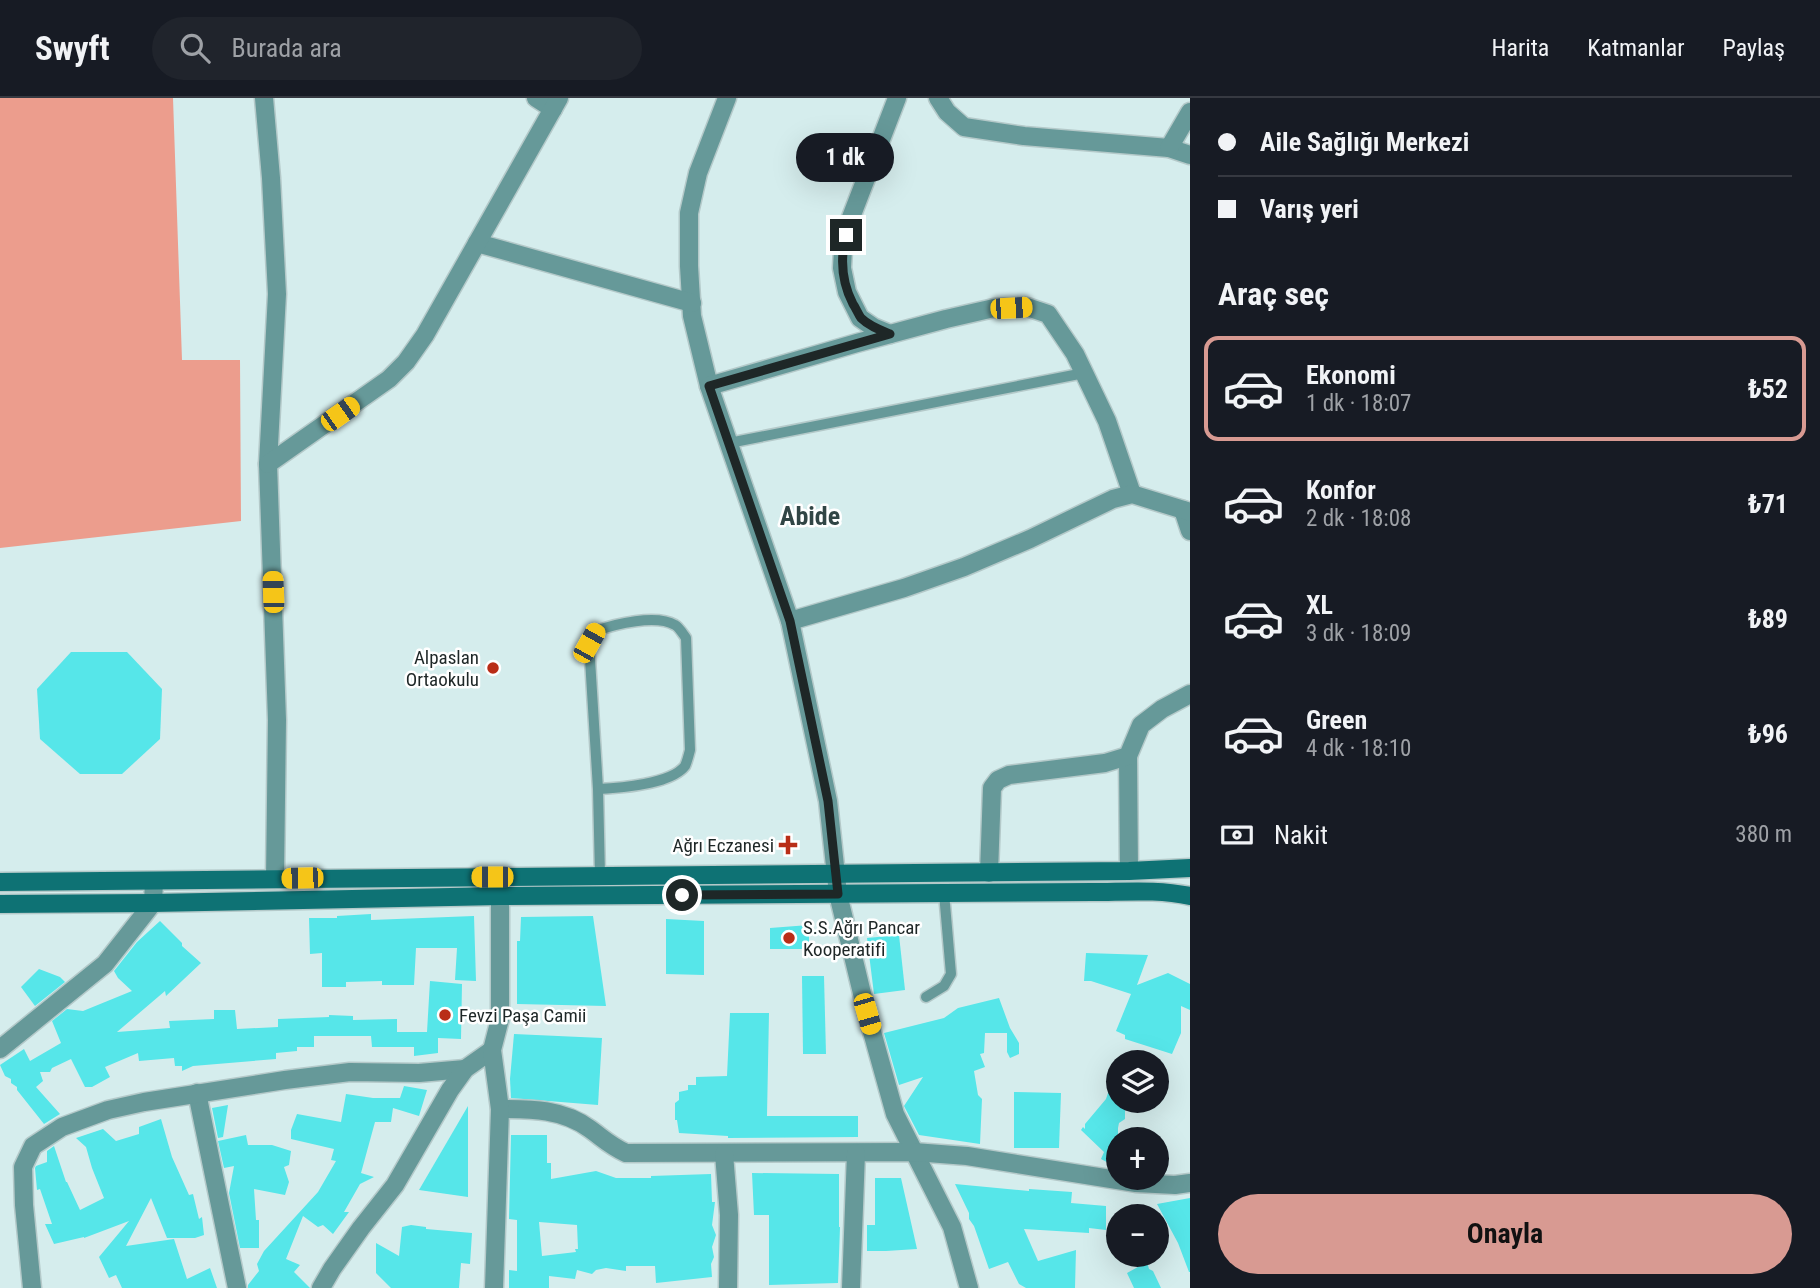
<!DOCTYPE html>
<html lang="tr">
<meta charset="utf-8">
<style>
body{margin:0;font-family:"Roboto Condensed",sans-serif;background:#20242c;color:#f1f3f6;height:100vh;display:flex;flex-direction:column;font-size:26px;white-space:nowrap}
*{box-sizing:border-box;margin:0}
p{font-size:23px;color:#9ea1a6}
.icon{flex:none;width:38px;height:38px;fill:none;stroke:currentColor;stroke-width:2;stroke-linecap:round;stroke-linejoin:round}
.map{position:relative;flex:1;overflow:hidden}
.side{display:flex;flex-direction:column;background:#171b24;width:630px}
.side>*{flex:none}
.top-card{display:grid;align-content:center;height:154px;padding:0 28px;background:#171b24}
.buttons{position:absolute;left:1106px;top:952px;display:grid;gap:14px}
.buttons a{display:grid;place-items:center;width:63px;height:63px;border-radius:50%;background:#171b24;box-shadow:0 7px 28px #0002;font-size:35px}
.end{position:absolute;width:32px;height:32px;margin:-16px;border:9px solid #1e2727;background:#fff;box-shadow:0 0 0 4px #fff}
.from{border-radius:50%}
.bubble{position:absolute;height:49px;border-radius:24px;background:#171b24;box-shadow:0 7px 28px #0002;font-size:23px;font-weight:700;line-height:49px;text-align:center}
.car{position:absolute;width:21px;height:42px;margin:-21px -10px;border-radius:9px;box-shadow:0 0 5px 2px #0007;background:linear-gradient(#f5c518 24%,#345 0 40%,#f5c518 0 76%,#345 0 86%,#f5c518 0)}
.top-card b{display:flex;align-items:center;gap:24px;height:66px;font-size:26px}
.top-card b+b{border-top:2px solid #363941}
.top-card i{width:18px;height:18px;background:#f1f3f6}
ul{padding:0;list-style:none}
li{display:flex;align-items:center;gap:21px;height:105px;margin:0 14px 10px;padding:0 14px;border:4px solid transparent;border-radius:14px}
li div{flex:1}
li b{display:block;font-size:26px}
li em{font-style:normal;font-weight:700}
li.current{border-color:#d89a92}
li>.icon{width:63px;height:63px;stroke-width:1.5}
h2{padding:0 28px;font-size:32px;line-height:84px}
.pay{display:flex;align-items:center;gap:18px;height:77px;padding:0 28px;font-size:26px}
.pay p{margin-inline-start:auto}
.button{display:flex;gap:14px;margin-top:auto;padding:14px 28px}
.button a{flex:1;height:80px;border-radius:42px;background:#d89a92;color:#111;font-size:28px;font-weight:700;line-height:80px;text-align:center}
header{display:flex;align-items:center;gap:42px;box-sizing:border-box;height:98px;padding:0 35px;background:#171b24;border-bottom:2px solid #363941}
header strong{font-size:33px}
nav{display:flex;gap:38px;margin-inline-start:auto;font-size:24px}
.search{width:490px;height:63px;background:#20242c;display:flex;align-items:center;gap:18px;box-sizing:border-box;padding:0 24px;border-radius:38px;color:#9ea1a6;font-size:26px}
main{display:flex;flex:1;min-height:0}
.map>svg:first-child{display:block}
.green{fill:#ec9d8d}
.building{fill:#56e6e9;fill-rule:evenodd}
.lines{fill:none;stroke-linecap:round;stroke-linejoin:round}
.service-casing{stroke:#b4c9c9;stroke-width:13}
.minor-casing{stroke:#b4c9c9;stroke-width:21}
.tertiary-casing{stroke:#b4c9c9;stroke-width:21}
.secondary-casing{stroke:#b4c9c9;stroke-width:21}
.service{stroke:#699;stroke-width:10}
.minor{stroke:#699;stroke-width:18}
.tertiary{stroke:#699;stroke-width:18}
.secondary{stroke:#0e7274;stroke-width:18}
.route{stroke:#1e2727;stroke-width:9}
.poi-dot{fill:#b92d17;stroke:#fff;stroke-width:2.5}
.labels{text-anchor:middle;stroke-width:5;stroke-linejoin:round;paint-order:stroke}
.poi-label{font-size:19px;fill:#1e2727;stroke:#fff;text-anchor:end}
.district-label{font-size:26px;font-weight:bold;fill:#314545;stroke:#fff}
</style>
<header>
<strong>Swyft</strong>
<div class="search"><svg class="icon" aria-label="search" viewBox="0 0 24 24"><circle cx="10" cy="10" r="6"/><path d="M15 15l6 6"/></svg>Burada ara</div>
<nav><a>Harita</a><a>Katmanlar</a><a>Paylaş</a></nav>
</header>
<main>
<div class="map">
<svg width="1190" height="1190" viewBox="0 0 1190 1190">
<rect width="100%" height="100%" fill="#d5eded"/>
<polygon class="green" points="0,0 173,0 182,262 240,262 241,423 0,450"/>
<g class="building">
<polygon points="71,554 127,554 162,591 160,641 122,676 80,676 40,641 37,591"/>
<polygon points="371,816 371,822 474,818 476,883 455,882 457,850 416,850 414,887 382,887 382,883 346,884 346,889 322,889 322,855 310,856 309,820 337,820 337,818"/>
<polygon points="593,818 606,908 517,906 517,843 520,843 521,819"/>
<polygon points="666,821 704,823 704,877 666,876"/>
<polygon points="160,823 182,845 182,848 201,865 166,898 165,893 117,934 170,930 169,923 214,921 214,912 235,912 237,931 278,929 278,921 329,919 329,917 353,918 353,922 397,921 397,934 427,934 430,883 462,886 461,941 438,940 438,955 414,958 414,949 372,949 371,938 314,938 314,949 297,949 297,953 276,955 276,961 193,968 182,973 182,968 175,968 174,960 139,963 138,955 105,969 110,979 92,989 85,989 71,961 52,970 50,974 40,974 43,983 36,989 60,1016 44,1026 17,992 17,989 11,985 11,981 5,978 0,967 24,951 30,963 61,945 52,923 67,911 83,913 132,893 118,880 114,873 137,844"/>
<polygon points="809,827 809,851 770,851 770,830"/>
<polygon points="899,837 905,892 874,896 867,840"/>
<polygon points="1086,855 1148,857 1137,887 1168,875 1190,886 1190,912 1181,908 1181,935 1172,956 1125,941 1125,937 1116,933 1131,896 1091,883 1084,883"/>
<polygon points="39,871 60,879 65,884 35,908 21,889"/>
<polygon points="802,878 824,878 826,956 803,956"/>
<polygon points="999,900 1010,930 1019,945 1019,956 1010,960 1007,954 1007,935 985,935 984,955 980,956 985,969 974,973 978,997 982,1001 980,1046 919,1037 904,1008 923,979 899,987 884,935 944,920 958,910"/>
<polygon points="730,915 769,915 767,1018 858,1018 858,1039 728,1040 728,1038 679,1035 677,1022 675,1022 675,1005 679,1002 679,994 688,992 688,987 696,987 696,979 727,978"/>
<polygon points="514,936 602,940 598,1007 511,1000 510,981"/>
<polygon points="1116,971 1118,971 1118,1003 1125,1003 1125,1021 1119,1025 1118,1030 1118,1070 1101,1061 1104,1054 1081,1032 1083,1029 1085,1031 1085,1026 1106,1001"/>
<polygon points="404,988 427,992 419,1018 393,1010 391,1024 375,1024 361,1075 374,1079 360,1086 344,1114 349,1114 333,1136 323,1127 318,1129 303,1118 286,1161 300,1167 294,1174 310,1190 248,1190 248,1187 259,1173 257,1166 264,1153 318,1094 336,1063 331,1062 334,1051 291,1041 291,1032 297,1016 341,1024 346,996 373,1000 400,1000"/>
<polygon points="1014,994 1061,995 1059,1050 1014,1050"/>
<polygon points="228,1007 223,1039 218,1040 212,1010"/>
<polygon points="468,1008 468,1099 419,1092"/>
<polygon points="161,1021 172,1059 189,1097 193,1096 199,1121 202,1119 204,1137 195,1140 167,1140 151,1100 126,1148 174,1141 187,1181 210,1170 217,1190 122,1190 116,1177 109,1180 99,1159 129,1123 84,1140 84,1139 54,1146 45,1126 52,1126 40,1091 37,1092 35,1070 36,1068 47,1064 47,1053 54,1048 66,1084 67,1084 80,1112 104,1100 92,1070 86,1049 76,1040 103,1031 116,1043 139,1036 139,1029"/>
<polygon points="246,1037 248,1047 272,1047 291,1053 289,1067 284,1069 289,1084 285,1097 254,1091 256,1122 259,1122 259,1150 240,1150 229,1095 234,1068 224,1070 218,1043"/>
<path d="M511,1037H547V1065H551V1081L596,1073L616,1080H651V1078L711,1076L712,1104H715L712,1127L716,1137L712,1149L714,1159L711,1166L712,1179L656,1185L655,1168H626V1173L606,1170L596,1172L592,1176L577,1172L575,1181L549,1178V1190H509V1172L517,1173V1122L509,1121ZM539,1124L577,1127L578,1151H575L576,1154L542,1158Z"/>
<polygon points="752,1075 839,1076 839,1129 840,1129 838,1185 769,1187 769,1117 754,1117"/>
<polygon points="875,1080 901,1080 917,1151 886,1153 867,1153 867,1127 875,1127"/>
<polygon points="955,1086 1029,1093 1029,1091 1072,1094 1071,1105 1106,1108 1106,1132 1089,1130 1089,1135 1024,1131 1038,1163 1076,1152 1075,1190 1026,1190 1019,1186 1008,1164 989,1171 974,1128 969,1121 969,1115"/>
<polygon points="1190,1100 1190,1174 1189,1174 1178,1145 1157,1106"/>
<polygon points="411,1127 426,1129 426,1131 472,1135 470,1166 461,1165 459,1190 391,1190 376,1175 376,1145 399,1158 402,1129"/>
<polygon points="1147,1164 1149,1171 1153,1173 1161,1190 1134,1190 1127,1175"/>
</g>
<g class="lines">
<g class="service-casing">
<g id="service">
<polyline points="729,345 1084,275"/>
<path d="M598,691C620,690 671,686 685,668C687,664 689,656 690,652L686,540C683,536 679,529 675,527C656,516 615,526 596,533L589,545L598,691L600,778"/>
<polyline points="926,899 944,888 951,876 944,795"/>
</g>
</g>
<g class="minor-casing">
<g id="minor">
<polyline points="264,0 271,80 277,196 268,366 277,622 275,781"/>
<polyline points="536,0 553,11"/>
<polyline points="727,0 698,75 689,115 689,168 692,218 709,288 790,523 828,703 838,796 867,916 895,1016 952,1129 969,1190"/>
<polyline points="938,0 947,14 964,29 1024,38 1169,50 1190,57"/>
<polyline points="1169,50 1190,14"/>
<polyline points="477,145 692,205"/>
<polyline points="890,236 873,229 860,220 847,194 842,170 843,151 850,122 897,0"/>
<polyline points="709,288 857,245 946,221 994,210 1027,209 1048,216 1075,256 1107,323 1132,396"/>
<polyline points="268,366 389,281 406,264 425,237 559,0"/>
<polyline points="1183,412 1190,433"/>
<polyline points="790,523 904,490 964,469 1030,441 1113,401 1132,396 1190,414"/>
<polyline points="1128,658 1129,773"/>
<polyline points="989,775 992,690 998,682 1009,677 1105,665 1128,658 1141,627 1162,611 1190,596"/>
<polyline points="0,951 105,866 153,805 154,783"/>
<polyline points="197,995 237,1190"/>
<path d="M500,1011C532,1011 563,1011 590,1031C604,1041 609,1047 626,1055L914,1054L967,1058L1136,1085L1175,1087L1190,1085"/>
<polyline points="724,1056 729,1117 728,1190"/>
<polyline points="32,1190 24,1107 23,1069 33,1048 62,1029 108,1012 144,1004 285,982 350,974 419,975 465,971"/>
<polyline points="321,1190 332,1171 361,1130 395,1087 450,992 465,971 492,952"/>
<polyline points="851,1190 856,1055"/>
</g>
</g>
<g class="tertiary-casing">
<polyline id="tertiary" points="494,1190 500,1011 492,952 500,921 500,798"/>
</g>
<g class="secondary-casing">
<g id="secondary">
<polyline points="0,784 1129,773 1190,770"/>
<path d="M0,806L153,805L500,798L1092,794C1125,794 1158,791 1190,798"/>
</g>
</g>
<use href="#service" class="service"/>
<use href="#minor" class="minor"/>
<use href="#tertiary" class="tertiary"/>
<use href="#secondary" class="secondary"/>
</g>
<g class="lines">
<path class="route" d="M682,797L838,796L828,703L790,523L709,288L890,236C880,232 869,228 861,220C858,216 856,210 853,206C841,183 840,161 846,137"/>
</g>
<g class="poi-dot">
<circle cx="493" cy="570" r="7"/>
<path d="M784.5 736.5h7v7h7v7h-7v7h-7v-7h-7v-7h7z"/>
<circle cx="789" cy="840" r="7"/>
<circle cx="445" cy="917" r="7"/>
</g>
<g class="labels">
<g class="poi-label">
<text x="479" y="566">Alpaslan<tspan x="479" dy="22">Ortaokulu</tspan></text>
<text x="774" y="754">Ağrı Eczanesi</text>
<text x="803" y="836" text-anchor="start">S.S.Ağrı Pancar<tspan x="803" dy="22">Kooperatifi</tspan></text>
<text x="459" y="924" text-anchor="start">Fevzi Paşa Camii</text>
</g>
<g class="district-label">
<text x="810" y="427">Abide</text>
</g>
</g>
</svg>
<div class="buttons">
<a><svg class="icon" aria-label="layers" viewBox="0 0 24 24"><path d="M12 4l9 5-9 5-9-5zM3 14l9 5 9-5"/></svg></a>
<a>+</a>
<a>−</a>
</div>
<i class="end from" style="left:682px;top:797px"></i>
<i class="end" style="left:846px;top:137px"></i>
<div class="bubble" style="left:796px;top:35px;width:98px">1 dk</div>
<i class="car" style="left:1011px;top:210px;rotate:87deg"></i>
<i class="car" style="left:340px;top:316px;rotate:55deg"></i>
<i class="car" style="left:273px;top:494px;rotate:358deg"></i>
<i class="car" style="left:589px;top:545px;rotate:29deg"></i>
<i class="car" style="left:492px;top:779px;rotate:270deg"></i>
<i class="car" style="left:302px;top:780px;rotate:269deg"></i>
<i class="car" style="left:867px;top:916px;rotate:164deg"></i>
</div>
<section class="side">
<div class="top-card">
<b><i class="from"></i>Aile Sağlığı Merkezi</b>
<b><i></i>Varış yeri</b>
</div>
<h2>Araç seç</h2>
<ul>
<li class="current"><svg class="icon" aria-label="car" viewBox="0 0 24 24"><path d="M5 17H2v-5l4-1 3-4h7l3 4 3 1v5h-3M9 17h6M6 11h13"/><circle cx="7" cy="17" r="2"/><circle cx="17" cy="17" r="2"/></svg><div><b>Ekonomi</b><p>1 dk · 18:07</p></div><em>₺52</em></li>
<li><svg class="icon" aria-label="car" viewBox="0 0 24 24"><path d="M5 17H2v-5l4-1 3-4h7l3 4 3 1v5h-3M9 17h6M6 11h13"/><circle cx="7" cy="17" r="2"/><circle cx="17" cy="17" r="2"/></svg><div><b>Konfor</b><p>2 dk · 18:08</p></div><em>₺71</em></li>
<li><svg class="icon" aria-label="car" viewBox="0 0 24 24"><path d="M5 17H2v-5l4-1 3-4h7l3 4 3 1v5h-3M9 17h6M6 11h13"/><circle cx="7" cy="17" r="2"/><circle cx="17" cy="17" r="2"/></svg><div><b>XL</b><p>3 dk · 18:09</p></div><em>₺89</em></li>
<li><svg class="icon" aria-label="car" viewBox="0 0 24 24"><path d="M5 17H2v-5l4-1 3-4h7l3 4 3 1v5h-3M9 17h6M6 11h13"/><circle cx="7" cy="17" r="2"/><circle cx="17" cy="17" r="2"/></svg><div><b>Green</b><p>4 dk · 18:10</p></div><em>₺96</em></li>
</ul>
<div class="pay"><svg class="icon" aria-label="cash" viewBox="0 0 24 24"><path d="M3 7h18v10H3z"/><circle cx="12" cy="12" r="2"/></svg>Nakit<p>380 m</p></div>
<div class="button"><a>Onayla</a></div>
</section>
</main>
